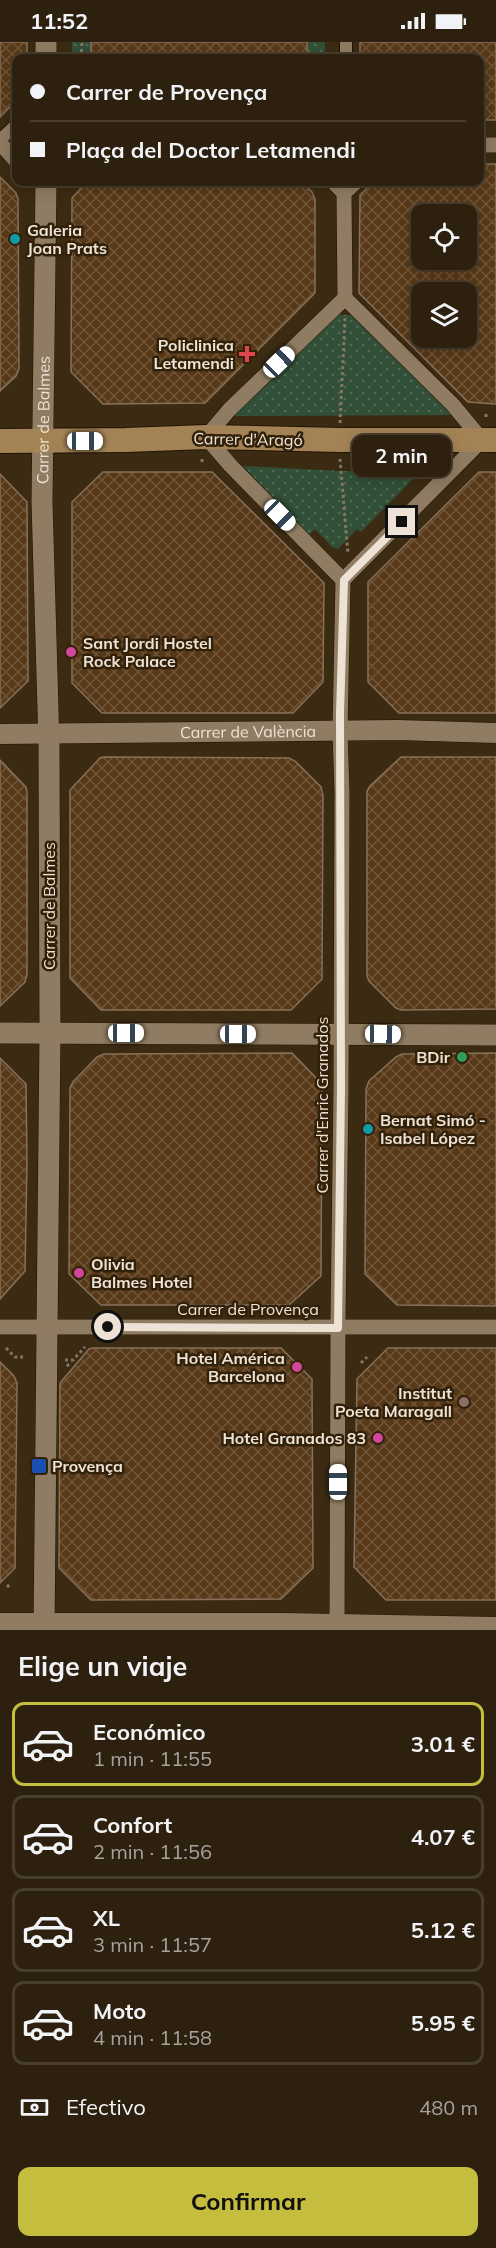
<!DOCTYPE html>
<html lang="es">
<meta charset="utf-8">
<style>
body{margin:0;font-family:Mulish,sans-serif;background:#392d1c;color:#f1f3f6;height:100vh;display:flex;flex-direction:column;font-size:22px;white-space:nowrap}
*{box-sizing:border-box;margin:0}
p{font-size:20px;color:#a7a39e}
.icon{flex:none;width:33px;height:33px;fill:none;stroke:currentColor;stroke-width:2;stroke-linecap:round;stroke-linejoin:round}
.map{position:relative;height:1588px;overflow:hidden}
.details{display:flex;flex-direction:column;background:#2d200e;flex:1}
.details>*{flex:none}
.banner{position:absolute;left:12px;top:12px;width:472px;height:132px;border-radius:12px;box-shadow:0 3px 15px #0003,0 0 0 2px #483e2e;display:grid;align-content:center;height:132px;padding:0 18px;background:#2d200e}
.controls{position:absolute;left:411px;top:162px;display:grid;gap:12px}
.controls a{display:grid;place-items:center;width:66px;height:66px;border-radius:12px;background:#2d200e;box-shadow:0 3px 15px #0003,0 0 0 2px #483e2e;font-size:30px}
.end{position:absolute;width:27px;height:27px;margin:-14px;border:8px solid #ede2d5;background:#111;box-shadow:0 0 0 3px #111}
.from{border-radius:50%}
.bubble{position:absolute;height:42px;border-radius:12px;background:#2d200e;box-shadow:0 3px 15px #0003,0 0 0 2px #483e2e;font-size:20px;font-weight:700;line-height:42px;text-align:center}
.car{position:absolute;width:18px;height:36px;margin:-18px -9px;border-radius:8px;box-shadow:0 0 4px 2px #0007;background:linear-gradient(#fff 24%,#345 0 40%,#fff 0 76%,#345 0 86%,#fff 0)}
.banner b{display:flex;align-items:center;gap:21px;height:57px;font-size:22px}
.banner b+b{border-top:2px solid #483e2e}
.banner i{width:15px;height:15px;background:#f1f3f6}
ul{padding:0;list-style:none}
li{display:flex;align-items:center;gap:18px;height:84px;margin:0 12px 9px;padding:0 6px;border:3px solid #483e2e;border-radius:12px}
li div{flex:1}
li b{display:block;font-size:22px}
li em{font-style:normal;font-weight:700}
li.current{border-color:#c4bd3e}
li>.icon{width:54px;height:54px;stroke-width:1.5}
h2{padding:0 18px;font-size:27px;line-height:72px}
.pay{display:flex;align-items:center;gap:15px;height:66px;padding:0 18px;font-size:22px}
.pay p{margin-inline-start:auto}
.cta{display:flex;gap:12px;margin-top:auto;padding:12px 18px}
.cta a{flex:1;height:69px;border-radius:12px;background:#c4bd3e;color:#111;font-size:24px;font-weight:700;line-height:69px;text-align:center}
.status{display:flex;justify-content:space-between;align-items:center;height:42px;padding:0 30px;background:#2d200e;direction:ltr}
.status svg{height:16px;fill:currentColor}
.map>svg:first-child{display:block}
.park{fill:url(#park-dots)}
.building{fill:url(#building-cross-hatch);stroke:#87705a;stroke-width:1.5;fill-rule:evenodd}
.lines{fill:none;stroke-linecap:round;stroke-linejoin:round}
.pedestrian-casing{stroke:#221300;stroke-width:14}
.minor-casing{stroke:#221300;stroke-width:16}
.tertiary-casing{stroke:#221300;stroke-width:21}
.secondary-casing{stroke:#221300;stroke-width:22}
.primary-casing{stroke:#221300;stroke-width:26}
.path{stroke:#857764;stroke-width:3;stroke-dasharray:3 3;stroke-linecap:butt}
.pedestrian{stroke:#8f7c62;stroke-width:12}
.minor{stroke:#8f7c62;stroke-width:15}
.tertiary{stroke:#8f7c62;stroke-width:20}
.secondary{stroke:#8f7c62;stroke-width:21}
.primary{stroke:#a38356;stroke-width:24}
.route{stroke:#ede2d5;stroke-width:8}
.culture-dot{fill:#0f9aa8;stroke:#312109;stroke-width:2}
.health-dot{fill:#e0444e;stroke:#312109;stroke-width:2}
.hotel-dot{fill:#d1479c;stroke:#312109;stroke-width:2}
.leisure-dot{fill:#2e9e5b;stroke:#312109;stroke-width:2}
.education-dot{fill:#8d6e63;stroke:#312109;stroke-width:2}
.transit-dot{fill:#1a4fb4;stroke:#312109;stroke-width:2}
.labels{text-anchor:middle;stroke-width:5;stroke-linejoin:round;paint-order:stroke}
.poi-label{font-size:16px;font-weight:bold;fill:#ede2d5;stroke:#312109;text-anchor:start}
.street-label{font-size:16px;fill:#ede2d5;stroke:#312109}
</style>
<div class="status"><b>11:52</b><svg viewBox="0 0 49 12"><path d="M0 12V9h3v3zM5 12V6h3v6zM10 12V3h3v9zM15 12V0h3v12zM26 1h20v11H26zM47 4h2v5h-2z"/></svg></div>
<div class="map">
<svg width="496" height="1588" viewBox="0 0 496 1588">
<defs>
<pattern id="park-dots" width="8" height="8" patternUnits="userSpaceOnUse" patternTransform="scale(1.5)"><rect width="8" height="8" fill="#315037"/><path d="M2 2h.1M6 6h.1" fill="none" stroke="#4f6953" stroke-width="1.8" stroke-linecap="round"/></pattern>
<pattern id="building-cross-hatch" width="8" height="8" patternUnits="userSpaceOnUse" patternTransform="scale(1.5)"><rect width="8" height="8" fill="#583917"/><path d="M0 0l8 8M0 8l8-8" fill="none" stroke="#705538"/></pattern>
</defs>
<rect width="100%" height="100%" fill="#3c2b13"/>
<g class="park">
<polygon points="72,0 91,0 91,14 144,14 146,16 72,16"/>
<polygon points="307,0 325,0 325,16 251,16 253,14"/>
<polygon points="334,273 356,273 457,373 233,374"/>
<polygon points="243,424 340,429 432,429 432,434 420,434 412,438 361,490 357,487 338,507 332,505 315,487 309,493"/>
</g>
<g class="building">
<polygon points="0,0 27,0 27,16 16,16 16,59 0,75"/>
<polygon points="91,0 307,0 307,15 146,16 144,14 91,14"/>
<polygon points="360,0 496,0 496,78 480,78 480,16 360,16"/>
<path d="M480,122H496V362L468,360L359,251L360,153L373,140H480ZM422,172H466V218H422ZM422,250H466V296H422Z"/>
<polygon points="0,135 16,151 18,157 19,327 16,334 0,349"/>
<polygon points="87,140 302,140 312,150 315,157 315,251 205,361 103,362 71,330 72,156"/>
<polygon points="103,430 212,430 324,541 323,640 293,671 102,671 72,641 72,460"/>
<polygon points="479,430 496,430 496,671 399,671 368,640 368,540"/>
<polygon points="0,432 27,460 28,639 0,666"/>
<polygon points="104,715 289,716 295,719 321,745 323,753 322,937 291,968 101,968 70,936 70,748 100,716"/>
<polygon points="401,715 496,715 496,967 401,968 396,966 369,939 367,934 367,749 370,744"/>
<polygon points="0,718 26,745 27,750 27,933 25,940 0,964"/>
<polygon points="292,1011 322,1042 321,1234 289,1263 101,1263 69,1232 70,1046 73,1040 97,1015 104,1012"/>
<polygon points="496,1011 496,1264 397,1263 365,1232 366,1047 369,1039 396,1015 402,1012"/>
<polygon points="0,1016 26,1042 27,1120 25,1229 0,1257"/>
<polygon points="93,1306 281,1306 312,1337 313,1526 281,1557 91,1558 59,1526 60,1341 89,1307"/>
<polygon points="388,1306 496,1306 496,1558 386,1558 354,1525 357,1337"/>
<polygon points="0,1320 14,1334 17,1341 15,1526 0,1541"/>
</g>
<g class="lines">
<g class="pedestrian-casing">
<g id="pedestrian">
<polyline points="346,16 346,0"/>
<polyline points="0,98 16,83"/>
</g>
</g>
<g class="minor-casing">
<g id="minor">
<polyline points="0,101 16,119"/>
<polyline points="480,103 496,103"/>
<polyline points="333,140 344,151"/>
<polyline points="344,151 345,256"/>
<polyline points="344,151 356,140"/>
<polyline points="343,538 482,398 453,363 345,256"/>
<polyline points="343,538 230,423 206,395 229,368 345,256"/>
<polyline points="0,1285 496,1285"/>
<polyline points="337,1588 338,1278 341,1047 342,751 340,689 343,538"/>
</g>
</g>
<g class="tertiary-casing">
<g id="tertiary">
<path id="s1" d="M0,692L398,688L496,691"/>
<polyline points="0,1581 285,1581 496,1585"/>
</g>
</g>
<g class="secondary-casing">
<g id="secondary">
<polyline points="46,16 46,0"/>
<polyline points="0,991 496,993"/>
<path id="s2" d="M44,1588L50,991L49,702L42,460L46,140"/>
</g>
</g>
<g class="primary-casing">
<polyline id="primary" points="0,399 126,398 206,395 340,398 496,398"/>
</g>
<g class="path">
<polyline points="81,16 82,0"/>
<polyline points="486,372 486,377"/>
<polyline points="340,381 345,276"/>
<polyline points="202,417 202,421"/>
<polyline points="340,417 348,512"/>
<polyline points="6,1306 15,1315 23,1315"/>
<polyline points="65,1318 73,1318 85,1305"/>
<polyline points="361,1321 367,1315"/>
<polyline points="67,1322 70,1326"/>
<polyline points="7,1545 11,1541"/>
</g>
<use href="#pedestrian" class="pedestrian"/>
<use href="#minor" class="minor"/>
<use href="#tertiary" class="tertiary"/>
<use href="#secondary" class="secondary"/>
<use href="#primary" class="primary"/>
</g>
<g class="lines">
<polyline class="route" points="108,1285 338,1286 341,1047 340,672 344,538 402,480"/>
</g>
<g class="culture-dot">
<circle cx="15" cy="197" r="6"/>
<circle cx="368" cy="1087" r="6"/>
</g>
<path class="health-dot" d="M244 303h6v6h6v6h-6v6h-6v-6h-6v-6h6z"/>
<g class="hotel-dot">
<circle cx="71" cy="610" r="6"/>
<circle cx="79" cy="1231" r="6"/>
<circle cx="297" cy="1325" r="6"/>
<circle cx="378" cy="1396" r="6"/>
</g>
<circle class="leisure-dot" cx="462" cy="1015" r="6"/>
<circle class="education-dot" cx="464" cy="1360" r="6"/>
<rect class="transit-dot" x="31" y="1416" width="16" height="16" rx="3"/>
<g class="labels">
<g class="poi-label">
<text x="27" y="194">Galeria<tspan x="27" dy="18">Joan Prats</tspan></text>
<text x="234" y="309" text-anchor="end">Policlinica<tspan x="234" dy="18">Letamendi</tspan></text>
<text x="83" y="607">Sant Jordi Hostel<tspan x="83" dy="18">Rock Palace</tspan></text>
<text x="450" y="1021" text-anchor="end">BDir</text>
<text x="380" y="1084">Bernat Simó -<tspan x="380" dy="18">Isabel López</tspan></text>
<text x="91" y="1228">Olivia<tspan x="91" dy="18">Balmes Hotel</tspan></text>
<text x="285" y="1322" text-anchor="end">Hotel América<tspan x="285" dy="18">Barcelona</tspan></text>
<text x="452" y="1357" text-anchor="end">Institut<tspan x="452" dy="18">Poeta Maragall</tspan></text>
<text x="366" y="1402" text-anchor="end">Hotel Granados 83</text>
<text x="52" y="1430">Provença</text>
</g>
<g class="street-label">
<text dy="6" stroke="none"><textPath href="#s2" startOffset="1210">Carrer de Balmes</textPath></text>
<text transform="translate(248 397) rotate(1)" y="6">Carrer d'Aragó</text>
<text dy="6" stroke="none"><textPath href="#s1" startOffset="248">Carrer de València</textPath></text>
<text transform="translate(49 864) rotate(-90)" y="6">Carrer de Balmes</text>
<text transform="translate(322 1063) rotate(-90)" y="6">Carrer d'Enric Granados</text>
<text x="248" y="1273">Carrer de Provença</text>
</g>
</g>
</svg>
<div class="controls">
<a><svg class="icon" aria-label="locate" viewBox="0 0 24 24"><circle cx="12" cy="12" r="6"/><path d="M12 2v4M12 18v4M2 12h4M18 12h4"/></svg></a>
<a><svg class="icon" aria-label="layers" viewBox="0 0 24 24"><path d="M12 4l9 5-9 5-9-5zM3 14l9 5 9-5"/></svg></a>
</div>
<i class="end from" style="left:108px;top:1285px"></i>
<i class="end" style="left:402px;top:480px"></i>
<div class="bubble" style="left:352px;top:393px;width:99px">2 min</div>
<i class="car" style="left:279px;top:320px;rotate:46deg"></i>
<i class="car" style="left:85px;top:399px;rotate:90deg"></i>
<i class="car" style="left:280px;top:473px;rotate:135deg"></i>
<i class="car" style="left:126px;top:991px;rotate:90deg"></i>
<i class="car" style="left:238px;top:992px;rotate:90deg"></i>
<i class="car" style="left:383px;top:992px;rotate:91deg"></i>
<i class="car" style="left:338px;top:1440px;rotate:0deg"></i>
<div class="banner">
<b><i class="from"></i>Carrer de Provença</b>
<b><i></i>Plaça del Doctor Letamendi</b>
</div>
</div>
<section class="details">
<h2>Elige un viaje</h2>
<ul>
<li class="current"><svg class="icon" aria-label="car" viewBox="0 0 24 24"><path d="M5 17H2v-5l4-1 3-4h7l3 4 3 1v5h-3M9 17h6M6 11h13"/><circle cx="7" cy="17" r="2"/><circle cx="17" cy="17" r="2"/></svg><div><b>Económico</b><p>1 min · 11:55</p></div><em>3.01 €</em></li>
<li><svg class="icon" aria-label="car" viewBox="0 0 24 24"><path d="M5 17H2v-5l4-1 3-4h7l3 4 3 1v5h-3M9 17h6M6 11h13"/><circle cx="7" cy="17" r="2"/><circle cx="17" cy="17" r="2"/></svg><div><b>Confort</b><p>2 min · 11:56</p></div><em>4.07 €</em></li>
<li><svg class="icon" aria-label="car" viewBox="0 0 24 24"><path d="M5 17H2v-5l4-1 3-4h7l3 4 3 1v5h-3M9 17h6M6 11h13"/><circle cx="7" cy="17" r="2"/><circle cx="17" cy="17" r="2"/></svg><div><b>XL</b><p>3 min · 11:57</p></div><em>5.12 €</em></li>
<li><svg class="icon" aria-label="car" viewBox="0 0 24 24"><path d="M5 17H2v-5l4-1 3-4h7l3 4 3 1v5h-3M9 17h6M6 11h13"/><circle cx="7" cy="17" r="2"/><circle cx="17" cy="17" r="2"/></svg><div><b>Moto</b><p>4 min · 11:58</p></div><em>5.95 €</em></li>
</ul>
<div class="pay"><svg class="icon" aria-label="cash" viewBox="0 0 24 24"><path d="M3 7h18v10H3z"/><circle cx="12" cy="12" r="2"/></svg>Efectivo<p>480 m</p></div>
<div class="cta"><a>Confirmar</a></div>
</section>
